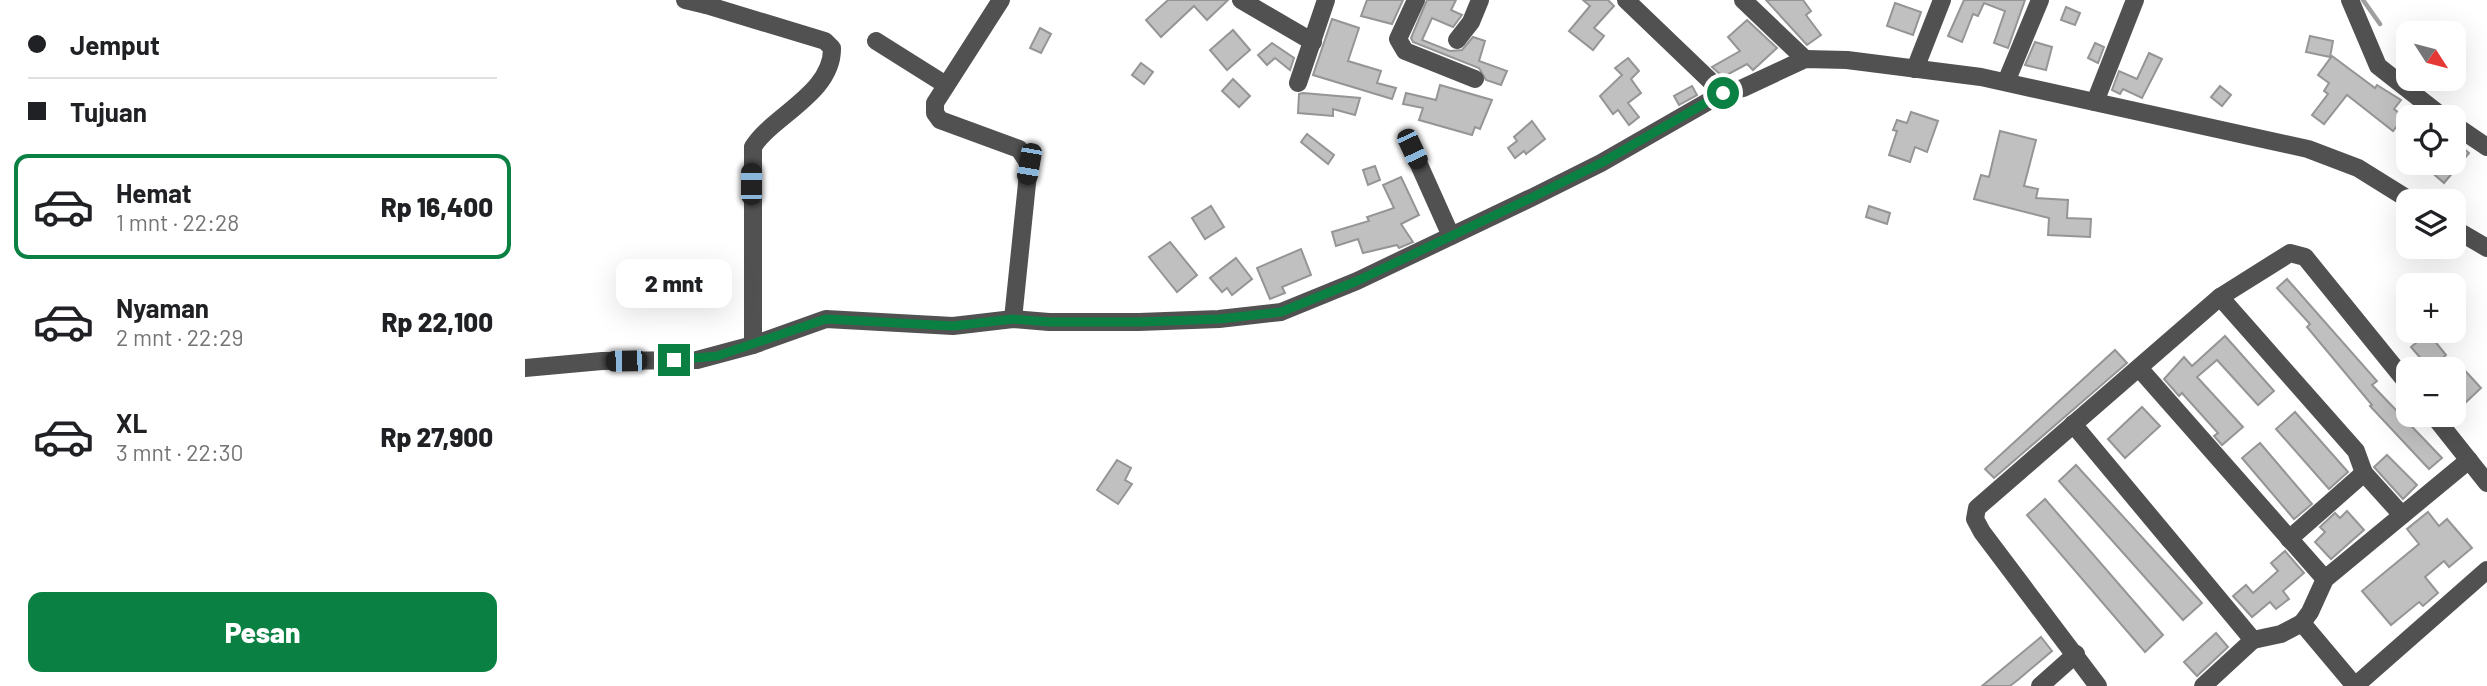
<!DOCTYPE html>
<html lang="id">
<meta charset="utf-8">
<style>
body{margin:0;font-family:Barlow,sans-serif;background:#f2f2f2;color:#202124;height:100vh;display:flex;flex-direction:column;font-size:26px;white-space:nowrap}
*{box-sizing:border-box;margin:0}
p{font-size:23px;color:#757577}
.icon{flex:none;width:38px;height:38px;fill:none;stroke:currentColor;stroke-width:2;stroke-linecap:round;stroke-linejoin:round}
.map{position:relative;flex:1;overflow:hidden}
.details{display:flex;flex-direction:column;background:#fff;width:525px}
.details>*{flex:none}
.hud{display:grid;align-content:center;height:154px;padding:0 28px;background:#fff}
.needle{width:46px;rotate:126deg}
.fabs{position:absolute;left:1871px;top:21px;display:grid;gap:14px}
.fabs a{display:grid;place-items:center;width:70px;height:70px;border-radius:14px;background:#fff;box-shadow:0 7px 28px #0002;font-size:35px}
.end{position:absolute;width:32px;height:32px;margin:-16px;border:9px solid #0b8043;background:#fff;box-shadow:0 0 0 4px #fff}
.from{border-radius:50%}
.bubble{position:absolute;height:49px;border-radius:14px;background:#fff;box-shadow:0 7px 28px #0002;font-size:23px;font-weight:800;line-height:49px;text-align:center}
.car{position:absolute;width:21px;height:42px;margin:-21px -10px;border-radius:9px;box-shadow:0 0 5px 2px #0007;background:linear-gradient(#222 24%,#8ab4d8 0 40%,#222 0 76%,#8ab4d8 0 86%,#222 0)}
.hud b{display:flex;align-items:center;gap:24px;height:66px;font-size:26px}
.hud b+b{border-top:2px solid #e0e0e0}
.hud i{width:18px;height:18px;background:#202124}
ul{padding:0;list-style:none}
li{display:flex;align-items:center;gap:21px;height:105px;margin:0 14px 10px;padding:0 14px;border:4px solid transparent;border-radius:14px}
li div{flex:1}
li b{display:block;font-size:26px}
li em{font-style:normal;font-weight:800}
li.on{border-color:#0b8043}
li>.icon{width:63px;height:63px;stroke-width:1.5}
.action{display:flex;gap:14px;margin-top:auto;padding:14px 28px}
.action a{flex:1;height:80px;border-radius:14px;background:#0b8043;color:#fff;font-size:28px;font-weight:800;line-height:80px;text-align:center}
main{display:flex;flex:1;min-height:0}
.map>svg:first-child{display:block}
.lines{fill:none;stroke-linecap:round;stroke-linejoin:round}
.stream{stroke:#9f9f9f;stroke-width:4.5}
.building{fill:#c0c0c0;stroke:#959595;stroke-width:2}
.minor{stroke:#515151;stroke-width:18}
.route{stroke:#0b8043;stroke-width:9}
</style>
<main>
<section class="details">
<div class="hud">
<b><i class="from"></i>Jemput</b>
<b><i></i>Tujuan</b>
</div>
<ul>
<li class="on"><svg class="icon" aria-label="car" viewBox="0 0 24 24"><path d="M5 17H2v-5l4-1 3-4h7l3 4 3 1v5h-3M9 17h6M6 11h13"/><circle cx="7" cy="17" r="2"/><circle cx="17" cy="17" r="2"/></svg><div><b>Hemat</b><p>1 mnt · 22:28</p></div><em>Rp 16,400</em></li>
<li><svg class="icon" aria-label="car" viewBox="0 0 24 24"><path d="M5 17H2v-5l4-1 3-4h7l3 4 3 1v5h-3M9 17h6M6 11h13"/><circle cx="7" cy="17" r="2"/><circle cx="17" cy="17" r="2"/></svg><div><b>Nyaman</b><p>2 mnt · 22:29</p></div><em>Rp 22,100</em></li>
<li><svg class="icon" aria-label="car" viewBox="0 0 24 24"><path d="M5 17H2v-5l4-1 3-4h7l3 4 3 1v5h-3M9 17h6M6 11h13"/><circle cx="7" cy="17" r="2"/><circle cx="17" cy="17" r="2"/></svg><div><b>XL</b><p>3 mnt · 22:30</p></div><em>Rp 27,900</em></li>
</ul>
<div class="action"><a>Pesan</a></div>
</section>
<div class="map">
<svg width="1962" height="686" viewBox="0 0 1962 686">
<rect width="100%" height="100%" fill="#fff"/>
<g class="lines">
<polyline class="stream" points="1838,0 1855,24"/>
</g>
<g class="building">
<polygon points="643,0 703,0 682,20 669,6 636,37 621,20"/>
<polygon points="842,0 878,0 867,24 836,16"/>
<polygon points="902,0 931,0 926,10 937,15 928,27 907,18 897,40 925,51 937,50 948,37 960,41 954,61 982,71 976,85 961,80 954,68 888,42 886,38"/>
<polygon points="1058,0 1083,0 1089,6 1069,28 1079,36 1068,50 1044,31 1065,6"/>
<polygon points="1241,0 1278,0 1286,11 1281,15 1296,35 1282,45"/>
<polygon points="1439,0 1500,0 1483,48 1469,43 1480,11 1459,3 1453,16 1448,14 1437,42 1423,36"/>
<polygon points="1370,3 1396,12 1388,35 1362,26"/>
<polygon points="1541,7 1555,13 1550,25 1536,20"/>
<polygon points="807,19 834,28 823,61 856,71 852,83 871,88 867,99 788,75"/>
<polygon points="1222,20 1252,48 1228,70 1222,64 1198,77 1187,67 1215,51 1203,37"/>
<polygon points="515,28 526,34 516,53 505,48"/>
<polygon points="708,30 725,50 702,70 685,50"/>
<polygon points="1785,36 1808,41 1805,57 1781,52"/>
<polygon points="1510,42 1527,47 1521,70 1500,65"/>
<polygon points="747,43 769,58 765,70 750,58 742,65 733,55"/>
<polygon points="1570,43 1579,47 1573,63 1563,58"/>
<polygon points="1624,53 1637,59 1617,98 1598,89 1595,94 1587,90 1594,71 1612,79"/>
<polygon points="1807,56 1850,88 1852,85 1876,100 1869,109 1879,117 1868,131 1822,95 1799,124 1787,115 1803,94 1799,91 1804,83 1793,75"/>
<polygon points="1103,58 1114,71 1106,79 1116,93 1103,103 1114,117 1104,125 1093,110 1088,114 1075,96 1097,75 1090,68"/>
<polygon points="616,63 628,72 619,84 607,75"/>
<polygon points="708,79 725,96 714,107 697,91"/>
<polygon points="915,85 967,100 955,129 950,127 947,135 894,120 898,108 878,104 881,93 911,100"/>
<polygon points="1167,86 1172,95 1154,105 1149,96"/>
<polygon points="1695,86 1706,95 1697,106 1686,97"/>
<polygon points="778,93 835,98 830,115 808,109 808,116 773,113 774,94"/>
<polygon points="1386,112 1413,121 1402,152 1390,147 1385,162 1364,155 1372,131 1368,130 1372,120 1382,123"/>
<polygon points="1007,121 1020,139 1001,154 999,151 990,158 983,148 992,141 989,137"/>
<polygon points="1475,131 1511,140 1499,186 1513,189 1511,198 1543,200 1542,218 1566,219 1565,237 1523,235 1524,218 1449,199 1456,175 1464,177"/>
<polygon points="782,134 809,155 803,164 776,142"/>
<polygon points="1928,139 1944,153 1919,183 1896,163 1928,163"/>
<polygon points="850,166 855,180 843,185 838,170"/>
<polygon points="876,177 894,215 876,224 888,242 874,248 872,245 838,253 833,239 811,246 807,232 844,221 842,217 869,208 858,185"/>
<polygon points="686,206 699,227 680,239 667,218"/>
<polygon points="1344,206 1365,213 1362,224 1341,217"/>
<polygon points="645,242 672,275 652,292 624,257"/>
<polygon points="776,249 786,275 757,287 760,293 745,299 732,268"/>
<polygon points="711,258 727,279 707,295 702,288 697,292 685,278"/>
<polygon points="1762,279 1852,381 1847,385 1917,458 1904,469 1845,406 1847,405 1782,327 1785,324 1752,288"/>
<polygon points="1903,333 1921,355 1905,369 1886,347"/>
<polygon points="1700,336 1749,391 1733,405 1692,360 1672,377 1718,427 1697,445 1689,436 1693,433 1657,393 1654,396 1639,379 1659,357 1667,366"/>
<polygon points="1590,350 1602,363 1469,478 1460,469"/>
<polygon points="1934,364 1956,388 1939,404 1928,393 1928,369"/>
<polygon points="1617,407 1635,426 1600,458 1583,439"/>
<polygon points="1770,412 1823,472 1804,489 1751,429"/>
<polygon points="1735,443 1787,504 1769,519 1717,458"/>
<polygon points="1862,455 1892,485 1878,499 1849,467"/>
<polygon points="592,460 606,468 600,480 607,484 593,504 572,490"/>
<polygon points="1551,465 1677,603 1658,620 1534,481"/>
<polygon points="1520,499 1638,635 1620,652 1502,515"/>
<polygon points="1822,511 1839,530 1806,559 1790,542 1800,532 1795,527 1810,513 1815,518"/>
<polygon points="1903,512 1914,526 1922,519 1947,548 1924,567 1919,561 1900,577 1913,593 1898,606 1894,602 1866,625 1837,591 1894,544 1882,529"/>
<polygon points="1760,551 1779,573 1758,591 1764,599 1751,609 1745,602 1727,617 1708,596 1721,585 1728,593 1753,571 1746,563"/>
<polygon points="1691,633 1703,647 1672,676 1659,662"/>
<polygon points="1516,637 1527,651 1494,679 1485,686 1457,686"/>
</g>
<g class="lines">
<g class="minor">
<polyline points="160,0 181,5"/>
<path d="M182,0L181,5L300,41L307,48C308,93 247,116 228,147V345"/>
<polyline points="476,0 410,103 410,113 415,120 494,149 504,164 488,319"/>
<polyline points="716,0 788,42"/>
<polyline points="891,0 873,39 880,51 950,79"/>
<polyline points="1101,0 1198,93"/>
<polyline points="1218,0 1280,59"/>
<polyline points="1825,0 1853,66 1918,117"/>
<polyline points="932,40 946,22 955,0"/>
<polyline points="351,41 421,85"/>
<polyline points="1390,69 1417,0"/>
<polyline points="1481,82 1515,0"/>
<polyline points="773,83 801,0"/>
<polyline points="1570,102 1610,0"/>
<polyline points="1928,124 1962,147"/>
<polyline points="887,149 926,236"/>
<polyline points="1928,228 1962,248"/>
<polyline points="1695,297 1831,451 1839,473 1877,515"/>
<polyline points="0,368 77,361 172,360 228,345 301,319 428,326 488,319 524,322 614,322 694,319 756,312 832,281 1008,197 1076,163 1198,93 1218,88 1280,59 1322,60 1456,77 1783,149 1833,168 1886,201"/>
<polyline points="1614,368 1800,579"/>
<polyline points="1908,415 1962,483"/>
<polyline points="1548,424 1728,640 1756,634 1777,623"/>
<polyline points="1764,539 1839,473"/>
<polyline points="1515,686 1551,654"/>
<polyline points="1573,686 1457,532 1450,519 1452,508 1695,297 1765,253 1780,257 1883,384"/>
<polyline points="1678,686 1728,640"/>
<polyline points="1830,686 1777,623 1785,612 1800,579 1944,460"/>
<polyline points="1830,686 1962,570"/>
</g>
</g>
<g class="lines">
<polyline class="route" points="149,360 192,356 301,319 428,326 488,319 524,322 614,322 694,319 756,312 832,281 1008,197 1076,163 1198,93"/>
</g>
</svg>
<div class="fabs">
<a><svg class="needle" viewBox="-14 -14 28 28"><path d="M0-13l5 13h-10z" fill="#e53935"/><path d="M0 13l5-13h-10z" fill="#757577"/></svg></a>
<a><svg class="icon" aria-label="locate" viewBox="0 0 24 24"><circle cx="12" cy="12" r="6"/><path d="M12 2v4M12 18v4M2 12h4M18 12h4"/></svg></a>
<a><svg class="icon" aria-label="layers" viewBox="0 0 24 24"><path d="M12 4l9 5-9 5-9-5zM3 14l9 5 9-5"/></svg></a>
<a>+</a>
<a>−</a>
</div>
<i class="end from" style="left:1198px;top:93px"></i>
<i class="end" style="left:149px;top:360px"></i>
<div class="bubble" style="left:91px;top:259px;width:116px">2 mnt</div>
<i class="car" style="left:887px;top:149px;rotate:155deg"></i>
<i class="car" style="left:504px;top:164px;rotate:190deg"></i>
<i class="car" style="left:226px;top:184px;rotate:0deg"></i>
<i class="car" style="left:101px;top:361px;rotate:269deg"></i>
</div>
</main>
